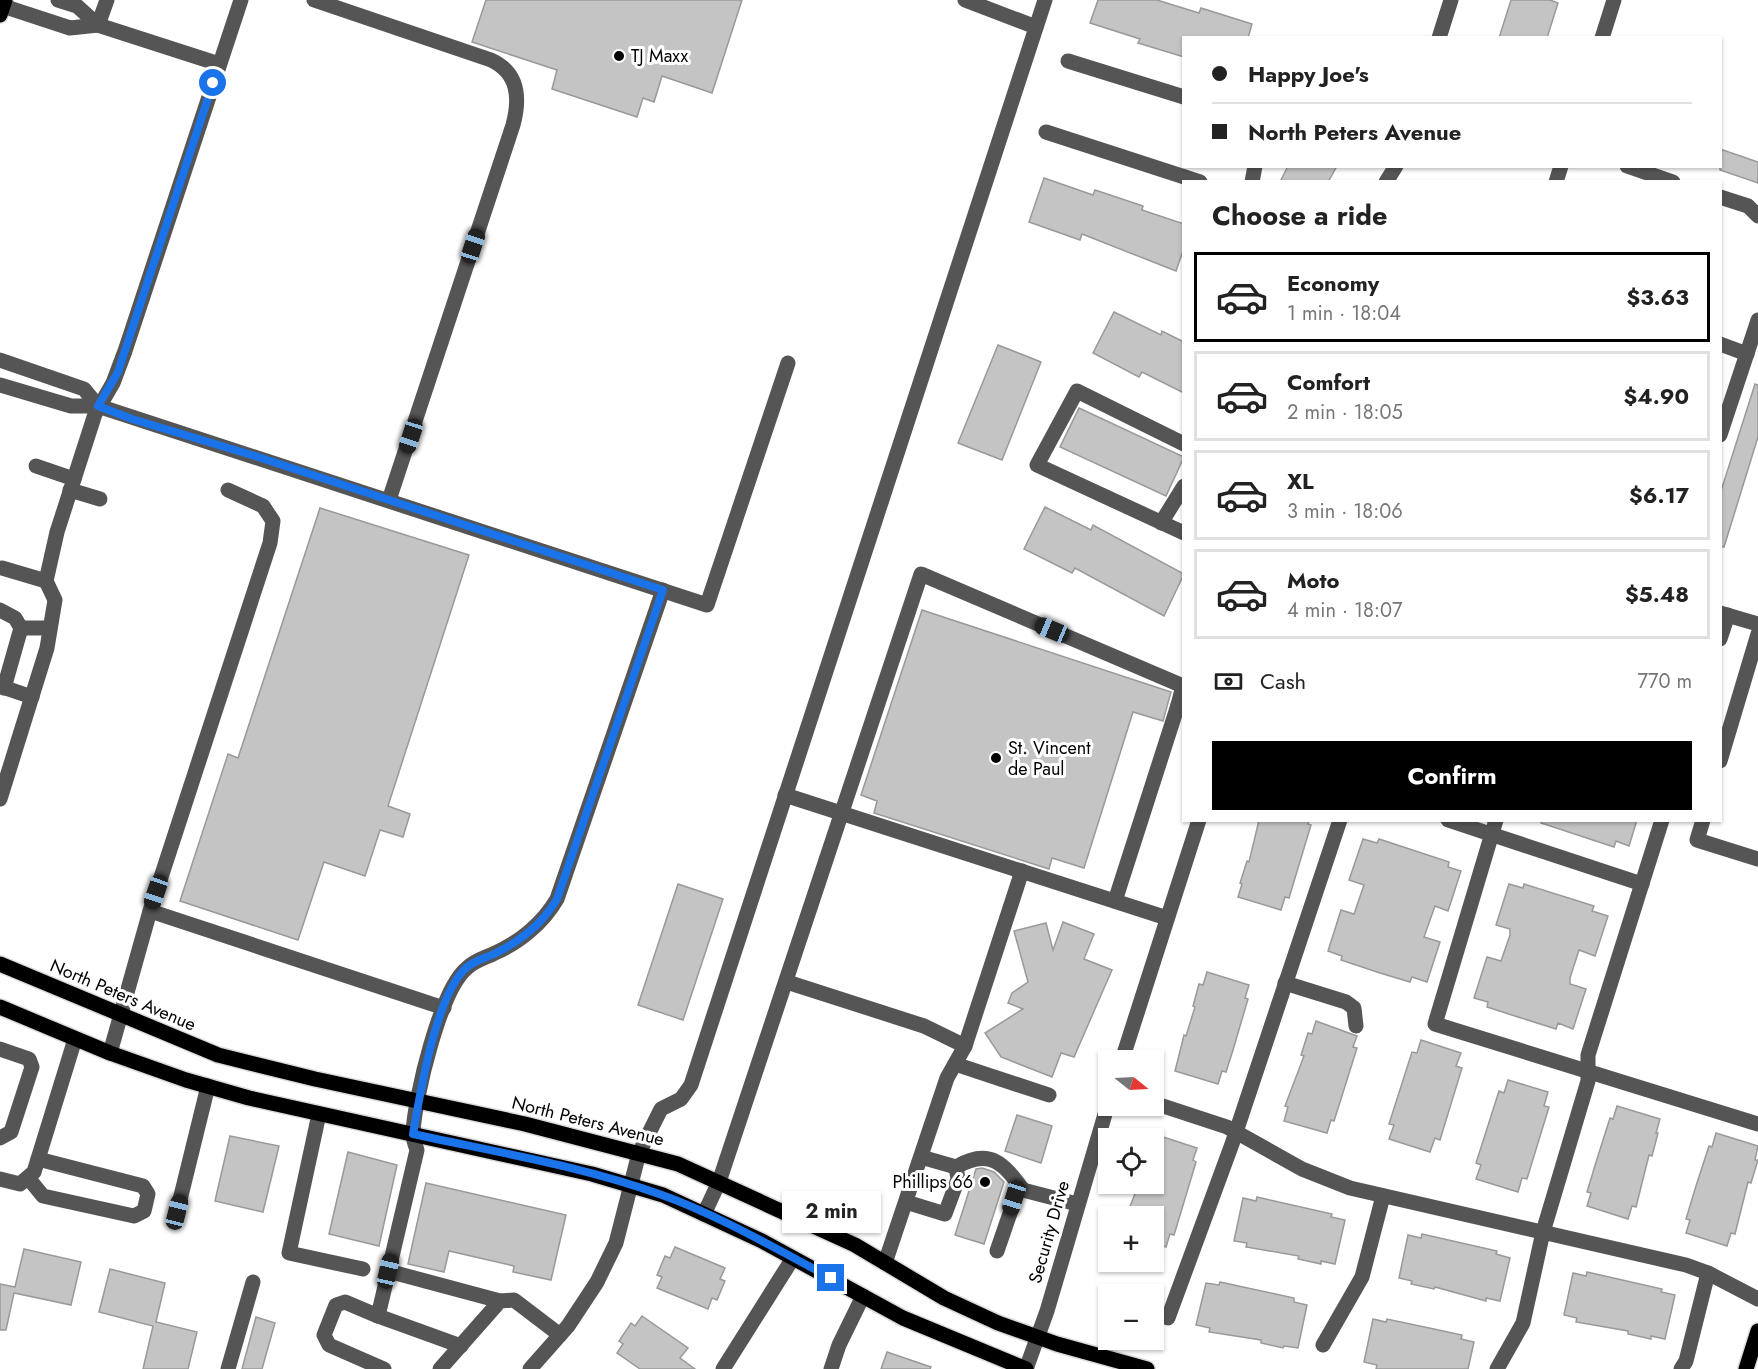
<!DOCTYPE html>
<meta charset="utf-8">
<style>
body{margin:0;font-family:Jost,sans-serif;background:#f2f2f2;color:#222;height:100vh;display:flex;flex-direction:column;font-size:22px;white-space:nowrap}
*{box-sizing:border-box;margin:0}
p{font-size:20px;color:#767676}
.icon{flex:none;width:33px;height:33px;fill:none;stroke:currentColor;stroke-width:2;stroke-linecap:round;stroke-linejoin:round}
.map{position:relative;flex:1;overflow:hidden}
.panel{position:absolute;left:1182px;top:180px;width:540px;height:642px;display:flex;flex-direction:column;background:#fff;border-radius:0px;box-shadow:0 2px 4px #0004}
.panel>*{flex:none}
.guide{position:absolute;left:1182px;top:36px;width:540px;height:132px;border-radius:0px;box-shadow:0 2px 4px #0004;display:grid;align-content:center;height:132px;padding:0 30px;background:#fff}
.needle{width:39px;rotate:108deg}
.buttons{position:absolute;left:1098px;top:1050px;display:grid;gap:12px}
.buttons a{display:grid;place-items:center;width:66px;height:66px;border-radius:0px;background:#fff;box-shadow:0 2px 4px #0004;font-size:30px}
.end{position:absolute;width:27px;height:27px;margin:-14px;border:8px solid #1a73e8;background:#fff;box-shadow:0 0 0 3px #fff}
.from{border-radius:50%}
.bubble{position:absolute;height:42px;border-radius:0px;background:#fff;box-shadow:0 2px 4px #0004;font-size:20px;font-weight:700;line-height:42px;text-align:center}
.car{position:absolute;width:18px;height:36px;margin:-18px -9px;border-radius:8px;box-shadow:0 0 4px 2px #0007;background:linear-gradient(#222 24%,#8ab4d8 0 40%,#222 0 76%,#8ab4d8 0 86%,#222 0)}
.guide b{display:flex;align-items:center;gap:21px;height:57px;font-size:22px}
.guide b+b{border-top:2px solid #e0e0e0}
.guide i{width:15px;height:15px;background:#222}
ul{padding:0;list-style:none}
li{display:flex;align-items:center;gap:18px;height:90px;margin:0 12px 9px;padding:0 18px;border:3px solid #e0e0e0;border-radius:0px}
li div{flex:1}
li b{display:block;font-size:22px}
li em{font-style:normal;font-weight:700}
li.on{border-color:#000}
li>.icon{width:54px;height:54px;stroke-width:1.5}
h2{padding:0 30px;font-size:27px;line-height:72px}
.pay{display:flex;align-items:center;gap:15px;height:66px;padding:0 30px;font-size:22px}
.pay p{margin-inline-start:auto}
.action{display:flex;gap:12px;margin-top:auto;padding:12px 30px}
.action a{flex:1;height:69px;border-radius:0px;background:#000;color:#fff;font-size:24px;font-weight:700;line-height:69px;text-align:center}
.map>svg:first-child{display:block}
.building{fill:#c4c4c4;stroke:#999;stroke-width:1.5}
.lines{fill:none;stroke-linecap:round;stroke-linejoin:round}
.major-casing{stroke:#dbdbdb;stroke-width:18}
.minor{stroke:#555;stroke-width:15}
.major{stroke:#000;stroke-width:15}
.route{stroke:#1a73e8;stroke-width:8}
.poi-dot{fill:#000;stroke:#fff;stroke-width:2}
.labels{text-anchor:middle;stroke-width:6;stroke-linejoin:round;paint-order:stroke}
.poi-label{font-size:18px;fill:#000;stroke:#fff;text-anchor:start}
.street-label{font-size:18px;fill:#000;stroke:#fff}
</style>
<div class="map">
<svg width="1758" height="1369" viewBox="0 0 1758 1369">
<rect width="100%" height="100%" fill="#fff"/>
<g class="building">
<polygon points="486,0 742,0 712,93 662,76 654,102 643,98 637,117 552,89 557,70 472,42"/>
<polygon points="1098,0 1157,0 1199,13 1201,8 1252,24 1248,38 1184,38 1184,57 1138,43 1140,39 1090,23"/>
<polygon points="1511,0 1550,0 1558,3 1547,38 1499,38"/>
<polygon points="1720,149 1758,162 1758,183 1720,170"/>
<polygon points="1288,166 1337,166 1328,182 1280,182"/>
<polygon points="1044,178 1093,195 1095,190 1143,206 1142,210 1184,224 1184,248 1176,271 1082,234 1080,240 1029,222"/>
<polygon points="1114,312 1161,335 1162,331 1184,342 1184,393 1142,372 1139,377 1093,353"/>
<polygon points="998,345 1041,362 1002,460 958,443"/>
<polygon points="1755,384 1758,385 1758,437 1724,547 1720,546 1720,494"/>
<polygon points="1079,408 1184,457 1166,496 1060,447"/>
<polygon points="1045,507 1091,530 1093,525 1184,574 1164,616 1075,568 1072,573 1024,549"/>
<polygon points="320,508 469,555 388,806 410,814 403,837 380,830 365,876 324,862 298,940 180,901 228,754 238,758"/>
<polygon points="922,610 1171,692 1163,721 1133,712 1084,868 1052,858 1049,869 874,813 877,801 861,795"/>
<polygon points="1259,820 1309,820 1308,824 1311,825 1289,898 1285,897 1281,910 1238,897 1242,884 1240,883 1247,861 1249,862"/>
<polygon points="1541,820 1637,820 1629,846 1616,841 1614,847 1541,823"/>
<polygon points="1363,839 1377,843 1379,839 1449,862 1448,867 1461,871 1448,911 1435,906 1424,937 1440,942 1427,982 1412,977 1410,982 1380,973 1341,960 1342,956 1328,951 1341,910 1354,914 1364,885 1349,880"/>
<polygon points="678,884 723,899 683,1020 638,1005"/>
<polygon points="1509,884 1523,888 1524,884 1594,906 1592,911 1608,916 1595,956 1579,950 1570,978 1570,984 1586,989 1573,1029 1558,1023 1556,1029 1518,1017 1487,1007 1488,1002 1474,998 1487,957 1501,961 1510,935 1510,929 1496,925"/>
<polygon points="1063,922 1094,934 1084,959 1112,970 1074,1057 1061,1053 1052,1077 1001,1057 985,1033 1023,1009 1008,1003 1012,993 1028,982 1014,931 1046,923 1053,950"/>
<polygon points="1207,972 1249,985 1245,998 1248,999 1233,1050 1226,1072 1222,1071 1218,1084 1175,1071 1184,1035 1186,1036 1195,1007 1193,1006 1199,984 1203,985"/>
<polygon points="1316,1021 1357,1036 1353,1047 1357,1048 1341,1099 1334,1121 1331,1120 1327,1133 1284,1121 1288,1107 1285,1106 1304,1056 1301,1055 1308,1033 1312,1034"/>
<polygon points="1421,1040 1461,1053 1456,1066 1462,1068 1440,1140 1435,1138 1430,1152 1389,1139 1394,1125 1389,1124 1412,1052 1417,1053"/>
<polygon points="1508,1080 1548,1092 1544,1106 1549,1107 1527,1179 1522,1178 1518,1192 1476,1179 1481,1165 1476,1163 1499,1091 1504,1093"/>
<polygon points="1617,1106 1660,1119 1656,1133 1658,1133 1652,1156 1649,1155 1636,1207 1632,1206 1628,1219 1587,1206 1591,1193 1587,1192 1597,1159 1610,1118 1613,1119"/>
<polygon points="1017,1115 1052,1126 1041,1163 1005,1151"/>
<polygon points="1716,1133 1758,1146 1755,1160 1758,1160 1751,1183 1748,1182 1735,1234 1731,1233 1727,1246 1686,1233 1690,1220 1686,1219 1696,1186 1709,1146 1712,1147"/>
<polygon points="1154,1134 1197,1148 1193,1160 1196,1162 1184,1202 1174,1235 1170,1234 1166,1247 1154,1243 1154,1216 1126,1216 1139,1184 1154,1184"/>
<polygon points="230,1136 279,1146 263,1212 215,1201"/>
<polygon points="348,1152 397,1165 379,1246 329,1234"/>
<polygon points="982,1168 994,1172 1004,1182 984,1244 955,1235 976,1169"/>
<polygon points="426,1183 566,1215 551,1280 513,1272 514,1266 449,1251 444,1272 408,1264"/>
<polygon points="1257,1197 1332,1214 1331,1217 1345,1220 1335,1264 1321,1261 1321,1264 1298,1259 1299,1256 1246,1247 1247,1243 1234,1241 1243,1198 1256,1201"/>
<polygon points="1422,1234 1497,1251 1496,1254 1510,1258 1500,1301 1486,1298 1486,1301 1435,1287 1434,1289 1411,1284 1412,1281 1399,1278 1408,1235 1421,1238"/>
<polygon points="675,1247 725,1268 720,1279 725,1281 717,1300 712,1298 708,1309 657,1288 662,1277 657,1275 665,1256 670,1258"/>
<polygon points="24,1249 81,1262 71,1305 14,1293 6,1330 0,1330 0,1284 15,1287"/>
<polygon points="110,1269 165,1283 156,1322 197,1332 188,1369 143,1369 153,1326 99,1312"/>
<polygon points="1587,1272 1662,1289 1661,1292 1675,1295 1665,1339 1651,1336 1651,1339 1628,1334 1628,1331 1576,1322 1577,1318 1564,1315 1573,1273 1586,1276"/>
<polygon points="1220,1282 1294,1298 1294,1302 1307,1305 1298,1348 1284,1346 1283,1348 1261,1343 1261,1340 1209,1332 1210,1328 1196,1325 1206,1283 1219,1285"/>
<polygon points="642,1316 688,1348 680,1358 695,1369 640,1369 617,1353 623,1344 619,1341 631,1323 635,1326"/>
<polygon points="256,1317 275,1323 262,1369 242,1369"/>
<polygon points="1373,1319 1386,1322 1387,1319 1434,1329 1462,1335 1461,1339 1474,1342 1468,1369 1376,1369 1377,1365 1364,1362"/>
<polygon points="887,1352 931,1367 930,1369 881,1369"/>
</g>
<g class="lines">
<g class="major-casing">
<g id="major">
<polyline points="0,15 5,0"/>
<polyline points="0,964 218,1055 315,1079 525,1124 678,1164 855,1245 944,1298 998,1323 1057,1344 1147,1369"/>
<polyline points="0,1007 110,1053 186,1080 249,1098 592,1174 663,1195 762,1241 903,1318 1026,1369"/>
<polyline points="1746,1369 1758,1331"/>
</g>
</g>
<g class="minor">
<polyline points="58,0 77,6 98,25 219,64"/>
<path d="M314,0L491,60C519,73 520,99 513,125L389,500"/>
<polyline points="965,0 1036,27"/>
<polyline points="0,5 70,28 98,25"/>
<polyline points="98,25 107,0"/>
<polyline points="1439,38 1451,0"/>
<polyline points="1602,38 1614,0"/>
<polyline points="1068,61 1184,97"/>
<polyline points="1046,132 1200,182"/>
<polyline points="1627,166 1673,182"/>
<polyline points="1252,182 1255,166"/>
<polyline points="1386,182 1396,166"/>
<polyline points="1556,182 1561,166"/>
<polyline points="1720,197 1748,206 1758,216"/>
<polyline points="1720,344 1747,354"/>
<polyline points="0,360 84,389 98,406"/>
<polyline points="0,385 71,406 98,406 707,605 788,363"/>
<polyline points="1720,435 1758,320"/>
<polyline points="1184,444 1077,391 1037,465 1184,533"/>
<polyline points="36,466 74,479"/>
<polyline points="70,490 100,499"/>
<polyline points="1161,523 1184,486"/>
<polyline points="2,568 46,581"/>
<polyline points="0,610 15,618 21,628 4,688"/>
<polyline points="1720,613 1758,624"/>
<polyline points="21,628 50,628"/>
<polyline points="1720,639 1728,615"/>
<polyline points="0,686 32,697"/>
<polyline points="1720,761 1758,634"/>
<polyline points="785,795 1167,918"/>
<polyline points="0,799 47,648 55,600 46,581 57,532 95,414 113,383 125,351 241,0"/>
<polyline points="1448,820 1642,884"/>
<polyline points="1496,820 1435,1024 1758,1124"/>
<polyline points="1703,820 1697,840 1758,859"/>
<polyline points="1115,901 1178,705"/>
<polyline points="150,911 444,1008"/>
<polyline points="787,982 924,1026 965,1046"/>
<polyline points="1285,983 1346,1002 1354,1008 1356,1026"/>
<polyline points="0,1049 29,1059 32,1067 11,1132 0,1138"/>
<polyline points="110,1053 150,911 270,543 273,521 263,506 228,490"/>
<polyline points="1122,1060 1199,820"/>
<polyline points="955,1064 1049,1095"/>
<polyline points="1154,1103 1227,1127 1302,1169 1350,1188 1686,1265 1708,1273 1758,1299"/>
<polyline points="319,1114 289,1253 363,1269"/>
<path d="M921,1157L956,1167C990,1147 1004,1164 1023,1190"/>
<polyline points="0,1179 20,1184 34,1172 75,1039"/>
<polyline points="29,1179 43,1196 134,1216 144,1211 148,1194 143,1186 38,1159"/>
<polyline points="906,1202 945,1214 958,1179 956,1167"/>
<polyline points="177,1212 208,1086"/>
<polyline points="704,1214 719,1182 921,574 1183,686 1178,705 1184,706"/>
<polyline points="997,1251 1017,1193 1023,1190 1077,1204"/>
<polyline points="885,1263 947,1078 965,1046 1022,871"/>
<polyline points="388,1271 500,1301"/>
<polyline points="378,1316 461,1346"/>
<polyline points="1168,1318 1232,1144 1340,820"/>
<polyline points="1323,1345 1362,1277 1383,1196"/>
<polyline points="228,1369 253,1282"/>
<path d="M384,1369L329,1345L324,1335L336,1305L345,1302L378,1316L417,1150C415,1145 413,1138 413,1132C415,1097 440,990 467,968C475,960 485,958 495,953C520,942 543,923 557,899L663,590"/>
<polyline points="440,1369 500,1301 514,1300 560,1335"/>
<polyline points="530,1369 568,1326 597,1282 616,1243 639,1153 661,1109 681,1099 691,1085 1045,0"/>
<polyline points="723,1369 793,1258"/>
<polyline points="831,1369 839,1345 863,1296"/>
<polyline points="1026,1369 1047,1311 1108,1104"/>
<polyline points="1497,1369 1523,1323 1543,1232 1588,1081 1588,1055 1662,820"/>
<polyline points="1681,1369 1686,1361 1708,1273"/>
</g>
<use href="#major" class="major"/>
</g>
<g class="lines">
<path class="route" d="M213,83L118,372L98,406L132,419L258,457L663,590L557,899C543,923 520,941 496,953C486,958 476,960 467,967C436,993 420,1094 413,1134C496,1152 582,1166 662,1195C718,1215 778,1250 831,1278"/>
</g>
<g class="poi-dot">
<circle cx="619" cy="56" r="6"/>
<circle cx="996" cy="758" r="6"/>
<circle cx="985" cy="1182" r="6"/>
</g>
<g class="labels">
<g class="poi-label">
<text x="631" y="62">TJ Maxx</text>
<text x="1008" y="754">St. Vincent<tspan x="1008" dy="21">de Paul</tspan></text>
<text x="973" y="1188" text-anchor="end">Phillips 66</text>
</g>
<g class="street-label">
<text transform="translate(123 995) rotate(23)" y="6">North Peters Avenue</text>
<text transform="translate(588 1121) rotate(14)" y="6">North Peters Avenue</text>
<text transform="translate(1049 1232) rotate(-74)" y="6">Security Drive</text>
</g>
</g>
</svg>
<div class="buttons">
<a><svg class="needle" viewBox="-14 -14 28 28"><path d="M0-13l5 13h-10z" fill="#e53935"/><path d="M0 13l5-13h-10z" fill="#767676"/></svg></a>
<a><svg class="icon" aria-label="locate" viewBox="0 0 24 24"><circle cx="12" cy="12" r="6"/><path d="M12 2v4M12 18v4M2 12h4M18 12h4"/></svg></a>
<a>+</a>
<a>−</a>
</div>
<i class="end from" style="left:213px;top:83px"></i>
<i class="end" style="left:831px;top:1278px"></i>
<div class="bubble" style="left:782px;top:1191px;width:99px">2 min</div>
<i class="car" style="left:473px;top:246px;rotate:18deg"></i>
<i class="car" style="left:411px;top:436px;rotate:198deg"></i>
<i class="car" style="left:1052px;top:630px;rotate:293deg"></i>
<i class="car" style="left:156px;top:892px;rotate:199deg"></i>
<i class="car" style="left:1014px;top:1198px;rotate:197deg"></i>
<i class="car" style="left:177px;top:1212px;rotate:14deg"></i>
<i class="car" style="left:388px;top:1271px;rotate:13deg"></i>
<div class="guide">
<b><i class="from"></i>Happy Joe's</b>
<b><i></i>North Peters Avenue</b>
</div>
<section class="panel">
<h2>Choose a ride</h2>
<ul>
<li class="on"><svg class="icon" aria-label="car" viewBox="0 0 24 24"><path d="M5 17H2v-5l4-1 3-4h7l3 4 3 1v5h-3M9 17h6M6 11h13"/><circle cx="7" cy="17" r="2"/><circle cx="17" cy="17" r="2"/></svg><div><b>Economy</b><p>1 min · 18:04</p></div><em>$3.63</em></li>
<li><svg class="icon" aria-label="car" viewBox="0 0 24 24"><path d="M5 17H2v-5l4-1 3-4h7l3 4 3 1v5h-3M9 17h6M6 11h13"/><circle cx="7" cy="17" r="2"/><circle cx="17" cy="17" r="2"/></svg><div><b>Comfort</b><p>2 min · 18:05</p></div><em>$4.90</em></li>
<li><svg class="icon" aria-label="car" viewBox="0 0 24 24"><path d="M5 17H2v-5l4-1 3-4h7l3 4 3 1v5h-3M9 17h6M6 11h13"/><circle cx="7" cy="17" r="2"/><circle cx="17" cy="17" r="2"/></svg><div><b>XL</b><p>3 min · 18:06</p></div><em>$6.17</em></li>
<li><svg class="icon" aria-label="car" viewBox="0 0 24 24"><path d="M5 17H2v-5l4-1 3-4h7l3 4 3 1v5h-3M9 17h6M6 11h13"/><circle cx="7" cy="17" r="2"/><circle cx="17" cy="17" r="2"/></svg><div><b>Moto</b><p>4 min · 18:07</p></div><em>$5.48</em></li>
</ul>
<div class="pay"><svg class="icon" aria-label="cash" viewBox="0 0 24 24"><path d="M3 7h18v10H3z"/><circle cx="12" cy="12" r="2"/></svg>Cash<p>770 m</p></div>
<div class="action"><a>Confirm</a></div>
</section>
</div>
